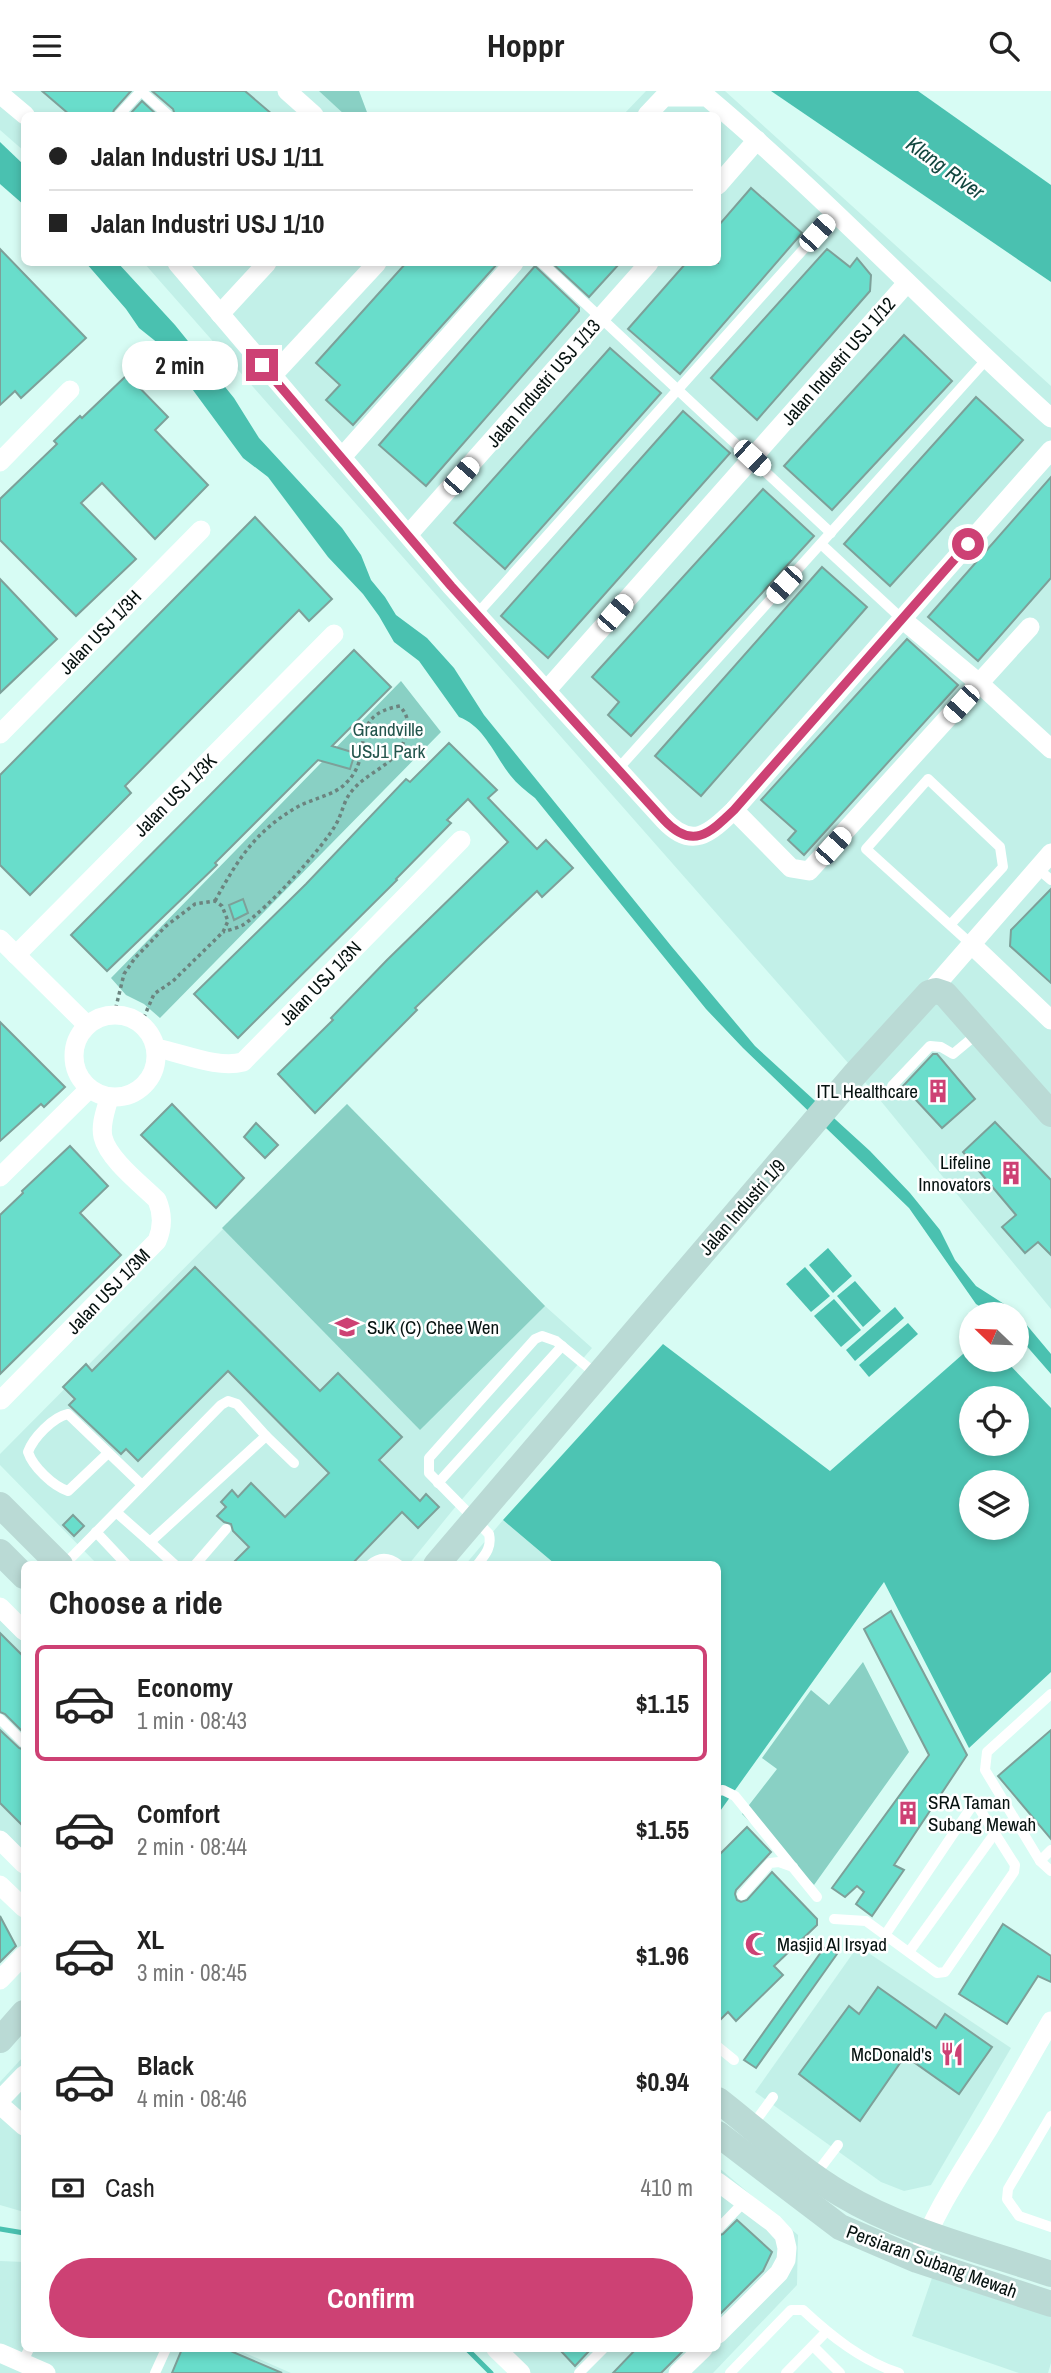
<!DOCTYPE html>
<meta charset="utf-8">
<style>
body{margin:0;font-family:"Archivo Narrow",sans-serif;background:#f6f6f6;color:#222;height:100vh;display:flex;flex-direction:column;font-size:26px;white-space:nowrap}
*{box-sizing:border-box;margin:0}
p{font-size:23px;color:#767676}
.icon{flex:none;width:38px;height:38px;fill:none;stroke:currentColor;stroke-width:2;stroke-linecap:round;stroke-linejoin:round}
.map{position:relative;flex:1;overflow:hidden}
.details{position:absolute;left:21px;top:1470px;width:700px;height:791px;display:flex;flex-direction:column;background:#fff;border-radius:10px;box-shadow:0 4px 10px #0003}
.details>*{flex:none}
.hud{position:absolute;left:21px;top:21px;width:700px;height:154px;border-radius:10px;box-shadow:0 4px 10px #0003;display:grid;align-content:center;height:154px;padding:0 28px;background:#fff}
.needle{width:46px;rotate:293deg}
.buttons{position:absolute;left:959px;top:1211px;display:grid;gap:14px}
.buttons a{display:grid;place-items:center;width:70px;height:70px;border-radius:50%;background:#fff;box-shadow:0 4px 10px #0003;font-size:35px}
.end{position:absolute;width:32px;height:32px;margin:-16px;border:9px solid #cd4174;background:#fff;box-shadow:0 0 0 4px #fff}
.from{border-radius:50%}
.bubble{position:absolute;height:49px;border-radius:24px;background:#fff;box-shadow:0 4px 10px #0003;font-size:23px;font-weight:700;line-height:49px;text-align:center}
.car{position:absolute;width:21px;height:42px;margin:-21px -10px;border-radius:9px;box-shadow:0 0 5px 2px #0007;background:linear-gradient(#fff 24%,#345 0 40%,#fff 0 76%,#345 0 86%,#fff 0)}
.hud b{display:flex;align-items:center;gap:24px;height:66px;font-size:26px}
.hud b+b{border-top:2px solid #e0e0e0}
.hud i{width:18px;height:18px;background:#222}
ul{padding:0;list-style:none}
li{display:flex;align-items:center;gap:21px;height:116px;margin:0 14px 10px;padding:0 14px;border:4px solid transparent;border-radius:10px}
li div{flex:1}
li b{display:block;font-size:26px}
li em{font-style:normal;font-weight:700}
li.selected{border-color:#cd4174}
li>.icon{width:63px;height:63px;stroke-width:1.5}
h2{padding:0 28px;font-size:32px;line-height:84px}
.pay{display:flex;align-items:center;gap:18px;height:77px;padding:0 28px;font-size:26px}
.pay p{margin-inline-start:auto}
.action{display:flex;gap:14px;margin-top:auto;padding:14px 28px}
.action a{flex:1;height:80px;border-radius:42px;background:#cd4174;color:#fff;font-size:28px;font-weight:700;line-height:80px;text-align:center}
header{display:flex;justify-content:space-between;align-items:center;height:91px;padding:0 28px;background:#fff;font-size:32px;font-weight:700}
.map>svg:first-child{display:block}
.built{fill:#c2f0e8}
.green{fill:#89d0c4}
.forest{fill:#4dc4b3;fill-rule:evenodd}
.water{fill:#4ac1b0}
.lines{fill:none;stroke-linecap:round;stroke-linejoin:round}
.stream{stroke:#4ac1b0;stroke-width:5}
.building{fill:#69ddcb;stroke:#7da099;stroke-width:2}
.path{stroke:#6c847f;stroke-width:3.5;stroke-dasharray:3.5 3.5;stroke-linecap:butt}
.lane{stroke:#fff;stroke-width:10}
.street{stroke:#fff;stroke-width:19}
.secondary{stroke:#badad5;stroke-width:26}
.route{stroke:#cd4174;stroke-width:9}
.labels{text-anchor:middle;stroke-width:5;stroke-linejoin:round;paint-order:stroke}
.street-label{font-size:19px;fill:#061210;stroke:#fff}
.park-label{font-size:19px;fill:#23554d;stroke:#fff}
.poi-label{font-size:19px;fill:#061210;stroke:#fff;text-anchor:end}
.water-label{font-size:21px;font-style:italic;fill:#12463f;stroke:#fff}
</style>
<header><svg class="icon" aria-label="menu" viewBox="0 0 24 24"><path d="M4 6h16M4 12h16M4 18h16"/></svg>Hoppr<svg class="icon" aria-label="search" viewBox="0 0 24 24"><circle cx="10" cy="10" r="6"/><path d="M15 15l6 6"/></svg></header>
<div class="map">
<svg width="1051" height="2282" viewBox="0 0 1051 2282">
<rect width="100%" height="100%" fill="#d7fcf4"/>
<g class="built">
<polygon points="0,0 359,0 368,24 24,24 24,60 0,39"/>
<polygon points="646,0 725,0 1051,295 1051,1218 871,998 144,172 718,172 718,24 623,24"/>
<polygon points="347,1013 545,1215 592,1257 452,1420 409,1473 97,1473 0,1374 0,1363"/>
<polygon points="503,1429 555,1473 465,1474"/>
<polygon points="0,1527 24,1551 24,1765 0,1740"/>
<polygon points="858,1855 1011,1957 931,2094 904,2100 881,2091 755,2001"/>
<polygon points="24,1965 24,2121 0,2114 0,1991"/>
<polygon points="718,2076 798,2144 797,2194 713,2282 511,2282 484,2258 718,2258"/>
<polygon points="0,2170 24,2171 24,2258 236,2258 291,2282 0,2282"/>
<polygon points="932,2187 1051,2226 1051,2272 1048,2282 1019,2282 912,2245"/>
</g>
<g class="green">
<polygon points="319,0 359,0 368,24 345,24"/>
<polygon points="401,590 441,641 160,927 144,913 126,904 111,887"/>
<polygon points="347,1013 545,1215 420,1339 222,1137"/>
<polygon points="863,1571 909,1661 814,1794 742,1723 777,1678 762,1667 811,1599 829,1614"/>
</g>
<path class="forest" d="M663,1253L830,1380L971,1256V1269H1005L1051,1317V1581L969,1657L884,1491L718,1723V1474L555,1473L503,1429ZM971,1307H1017V1353H971ZM971,1391H1017V1437H971Z"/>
<g class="water">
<polygon points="771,0 918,0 1051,94 1051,191"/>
<polygon points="0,51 24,74 24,114 0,93"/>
<path d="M86,172H118L175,234L234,307L259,347L342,437L361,464L371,489L385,506L396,524L427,547L454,577L484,624L672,856L755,955L870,1060L910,1102L940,1139L955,1169L976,1195L1015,1220L1051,1263V1283L1017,1244V1223H992L976,1213L909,1117L743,957L706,918L535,707C526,700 517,693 510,684C495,665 484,635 459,626L419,570L394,551L379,525L363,503L328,466L268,386L243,367L159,253L139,237L126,218Z"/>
<polygon points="828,1157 852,1185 833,1202 809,1174"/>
<polygon points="805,1176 830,1205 811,1221 786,1193"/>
<polygon points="855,1190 881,1220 863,1236 837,1205"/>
<polygon points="834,1208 861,1239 841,1256 814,1225"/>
<polygon points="895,1216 904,1227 855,1270 846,1259"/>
<polygon points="908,1232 918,1243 869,1286 859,1274"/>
</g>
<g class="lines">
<g class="stream">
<polyline points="0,2138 24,2142"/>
<polyline points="467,2258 491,2282"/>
</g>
</g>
<g class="building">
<polygon points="42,0 131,0 114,19 112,24 70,24"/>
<polygon points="152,0 245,0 273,24 175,24 173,18"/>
<polygon points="142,10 157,24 129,24"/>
<polygon points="751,97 802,142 680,283 628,238 686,172 718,172 718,135"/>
<polygon points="0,158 86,247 21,307 15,300 0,314"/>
<polygon points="827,158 850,176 857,167 871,184 870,200 757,329 711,287"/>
<polygon points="406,172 498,172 353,334 326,309 340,294 316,272"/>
<polygon points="552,172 620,172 589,206"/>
<polygon points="535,175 579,217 579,220 426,395 379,354"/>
<polygon points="904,244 952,290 832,419 784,375"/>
<polygon points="610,257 661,302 505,478 454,432"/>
<polygon points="127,284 168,326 155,339 208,394 155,448 102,392 81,412 136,468 76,525 0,449 0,408 57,353 54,350 80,325 82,327"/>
<polygon points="976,306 1023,349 890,495 844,453"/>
<polygon points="683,320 730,362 548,567 501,525"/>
<polygon points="1051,386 1051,487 978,570 928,526"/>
<polygon points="763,398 814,445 631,645 608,624 619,611 592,586"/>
<polygon points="255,426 332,508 309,530 299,519 125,695 131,702 30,804 0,774 0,684"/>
<polygon points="822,476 867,516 701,705 655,665"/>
<polygon points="0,488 57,548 0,602"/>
<polygon points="907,548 958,594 804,764 788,749 796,740 761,709"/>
<polygon points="354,559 391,596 332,655 355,662 350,678 318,669 215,772 217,774 107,880 71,844"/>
<polygon points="449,652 497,699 488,707 537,758 546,749 573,777 542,806 537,800 479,855 415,917 417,919 315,1022 278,983 333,929 331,927 387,869 508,751 468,708 447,729 451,732 396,788 397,789 238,947 194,903 306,793 406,688 410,691"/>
<polygon points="1051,798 1051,892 1010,855 1011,839"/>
<polygon points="243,808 248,822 234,829 229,814"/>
<polygon points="0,931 65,996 44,1016 41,1013 0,1050"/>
<polygon points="933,963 937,963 975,1008 942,1037 903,995"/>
<polygon points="172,1013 244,1087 216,1117 141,1044"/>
<polygon points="995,1031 1051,1089 1051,1164 1038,1151 1025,1162 1002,1136 1016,1124 963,1061"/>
<polygon points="256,1032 278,1054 265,1067 244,1046"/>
<polygon points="70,1055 108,1095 80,1122 121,1164 0,1283 0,1124 23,1102 22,1100"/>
<polygon points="195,1176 320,1300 338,1282 402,1346 379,1369 420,1410 426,1403 439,1416 418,1437 402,1421 351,1474 231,1474 249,1456 233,1440 231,1433 224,1431 217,1425 226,1416 221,1411 232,1399 238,1406 251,1392 285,1426 329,1382 228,1280 138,1370 126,1358 121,1363 69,1314 75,1308 63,1296 86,1273 92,1280"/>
<polygon points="73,1424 84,1435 74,1445 63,1434"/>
<polygon points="891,1520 967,1664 894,1774 904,1779 872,1825 856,1813 864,1801 857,1795 845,1806 832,1797 929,1664 864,1538"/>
<polygon points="0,1542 24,1566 24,1642 5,1623 0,1621"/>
<polygon points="0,1639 19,1657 24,1659 24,1736 0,1712"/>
<polygon points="1051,1639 1051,1748 998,1685"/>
<polygon points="747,1736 771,1761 736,1799 735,1803 737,1809 741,1811 747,1809 772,1781 817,1828 817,1834 774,1875 783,1884 736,1930 728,1921 718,1931 718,1765"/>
<polygon points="0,1825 16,1855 0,1871"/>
<polygon points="1003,1833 1051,1865 1051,1891 1038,1885 1007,1933 959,1903"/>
<polygon points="824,1857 830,1857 837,1863 756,1977 744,1969"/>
<polygon points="878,1896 936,1937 945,1923 992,1956 959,2003 905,1965 860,2030 799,1983 849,1915 859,1923"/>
<polygon points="737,2129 772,2161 763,2180 718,2225 718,2145 723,2143"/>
<polygon points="182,2258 226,2258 282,2282 172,2282"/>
<polygon points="559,2258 591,2258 575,2275"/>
<polygon points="636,2258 685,2258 661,2282 613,2282"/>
</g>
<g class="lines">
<g class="path">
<path d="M215,810C238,768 256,739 299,715C314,707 336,704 347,691C376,662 345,625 400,615C408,625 409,631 406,644C398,675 368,679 351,701C343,711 342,724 335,735C319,761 268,817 243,834C237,837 229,839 223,841"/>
<polyline points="114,924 124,883 135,867 166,835 195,813 215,810 222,815 228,830 223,841 173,890 154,903 141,933"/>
</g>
<g class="lane">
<polyline points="141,0 168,24"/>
<polyline points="119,24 141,0"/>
<polyline points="542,172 831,442"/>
<polyline points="821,453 902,528"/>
<polyline points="477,523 835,123"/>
<polyline points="618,678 986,269"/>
<polyline points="1037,777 1051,789"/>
<polyline points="950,834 1003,776 1000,756 928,688 866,758 971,853"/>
<polyline points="892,995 930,955 941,956 953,963 977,943"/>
<polyline points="266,1345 294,1372"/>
<path d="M108,1362L68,1400C53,1395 33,1376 28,1361C33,1347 53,1326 68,1323L142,1394"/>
<polyline points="438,1392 562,1255"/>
<polyline points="96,1441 127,1474"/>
<polyline points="150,1451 175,1474"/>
<polyline points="64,1474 221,1314 228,1310 237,1313 266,1345 150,1451 116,1421"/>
<polyline points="195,1474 226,1438"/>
<path d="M370,1474C380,1465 390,1467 399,1474"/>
<path d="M477,1474C485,1464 492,1457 489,1443L429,1382V1367L535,1248L542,1245L556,1250L596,1283"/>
<polyline points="1051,1603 987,1661 985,1679 1040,1770 1051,1780"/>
<polyline points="0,1628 24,1652"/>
<polyline points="718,1700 723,1699 735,1705 817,1806"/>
<polyline points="1040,1770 1051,1759"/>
<polyline points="742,1804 770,1772 779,1771 793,1776"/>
<polyline points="834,1828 866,1830 937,1882 945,1881 1014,1781 1015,1774 977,1714 972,1715 885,1844"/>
<polyline points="909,1861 995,1742"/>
<polyline points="718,1956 734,1969"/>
<polyline points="1051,2025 1008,2098 1007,2108 1019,2125 1051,2136"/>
<polyline points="752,2035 773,2006"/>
<polyline points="815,2084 838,2054"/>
<polyline points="718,2138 744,2111"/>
<polyline points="813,2255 840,2282"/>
<polyline points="22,2272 29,2258"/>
<polyline points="155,2282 166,2258"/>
<polyline points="579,2282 603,2258"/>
<path d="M730,2282L791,2219H803C831,2245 862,2270 899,2282"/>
<polyline points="786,2282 826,2241"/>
</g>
<g class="street">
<polyline points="287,0 314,24"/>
<polyline points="0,3 25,24"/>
<path d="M647,24L664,6H707C827,107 934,222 1051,327"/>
<polyline points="718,94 757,49"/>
<path d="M177,172L451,495L664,729C692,759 709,743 734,719L1051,359"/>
<polyline points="220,223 267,172"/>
<polyline points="272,285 377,172"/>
<polyline points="342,366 514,172"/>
<polyline points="0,371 70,299"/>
<polyline points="408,444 649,172"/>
<polyline points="902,528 979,592 1051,658"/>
<polyline points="546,600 907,192"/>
<polyline points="0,643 201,439"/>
<polyline points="734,719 791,777 809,780 1030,536"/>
<polyline points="0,848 87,934"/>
<polyline points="971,853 1051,929"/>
<polyline points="16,864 334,543"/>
<polyline points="929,902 1051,762"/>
<circle cx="115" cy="965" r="41"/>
<path d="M156,957C183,962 217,978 243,971L461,749"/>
<polyline points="0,1086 89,998"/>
<path d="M1,1309L157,1150C163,1136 163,1123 157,1109C142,1094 108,1068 103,1046C100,1033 106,1019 109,1007"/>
<polyline points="0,1516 24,1540"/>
<polyline points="0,1749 24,1773"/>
<polyline points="0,1794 24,1817"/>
<polyline points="0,1889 24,1864"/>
<polyline points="0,2009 24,1984"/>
<polyline points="0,2014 24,2035"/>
<polyline points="718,2091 773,2132 784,2144 787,2157 786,2169 779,2182 718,2243"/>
<path d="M917,2169C935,2119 962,2081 989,2037C1010,2002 1030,1966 1051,1930"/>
<polyline points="496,2258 521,2282"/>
<polyline points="0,2262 46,2282"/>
<polyline points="678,2282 703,2258"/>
</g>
<g class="secondary">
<polyline points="0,1414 60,1474"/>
<polyline points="0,1461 24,1485"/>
<polyline points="436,1474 856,982 929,902 936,900 945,903 1051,1023"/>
<polyline points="0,1949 24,1922"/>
<path d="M718,2009C758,2040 797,2077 841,2103C904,2141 981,2159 1051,2183"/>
<polyline points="718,2043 840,2136 917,2169 1051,2213"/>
</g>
</g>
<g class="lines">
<path class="route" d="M262,274L451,495L664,729C692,759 709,743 734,719L968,453"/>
</g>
<defs>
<g id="building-bare" transform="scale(1.89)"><path d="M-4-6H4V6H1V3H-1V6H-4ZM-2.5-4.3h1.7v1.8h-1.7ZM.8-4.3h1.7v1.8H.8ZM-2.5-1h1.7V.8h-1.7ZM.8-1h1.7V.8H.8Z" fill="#cd4174" stroke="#fff" stroke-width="2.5" paint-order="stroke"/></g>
<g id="school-bare" transform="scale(1.89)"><path d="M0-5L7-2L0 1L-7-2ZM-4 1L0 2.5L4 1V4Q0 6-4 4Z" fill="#cd4174" stroke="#fff" stroke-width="2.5" paint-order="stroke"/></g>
<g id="mosque-bare" transform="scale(1.89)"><path d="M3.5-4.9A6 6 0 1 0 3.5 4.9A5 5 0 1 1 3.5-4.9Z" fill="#cd4174" stroke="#fff" stroke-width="2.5" paint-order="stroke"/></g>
<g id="restaurant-bare" transform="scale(1.89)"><path d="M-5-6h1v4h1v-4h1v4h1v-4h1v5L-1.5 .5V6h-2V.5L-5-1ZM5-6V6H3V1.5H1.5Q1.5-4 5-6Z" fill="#cd4174" stroke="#fff" stroke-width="2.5" paint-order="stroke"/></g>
</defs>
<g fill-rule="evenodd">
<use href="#building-bare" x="938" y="1000"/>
<use href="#building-bare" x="1011" y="1082"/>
<use href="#school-bare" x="347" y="1236"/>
<use href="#building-bare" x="908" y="1722"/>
<use href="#mosque-bare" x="757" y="1853"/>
<use href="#restaurant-bare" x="952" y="1963"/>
</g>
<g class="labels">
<g class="street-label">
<text transform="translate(838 270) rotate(-49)" y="7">Jalan Industri USJ 1/12</text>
<text transform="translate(543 292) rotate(-49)" y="7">Jalan Industri USJ 1/13</text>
<text transform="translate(100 541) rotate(-46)" y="7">Jalan USJ 1/3H</text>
<text transform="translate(175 704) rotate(-45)" y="7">Jalan USJ 1/3K</text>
<text transform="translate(320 892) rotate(-46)" y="7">Jalan USJ 1/3N</text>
<text transform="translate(742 1116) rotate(-49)" y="7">Jalan Industri 1/9</text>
<text transform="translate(108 1200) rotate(-46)" y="7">Jalan USJ 1/3M</text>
<text transform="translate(932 2170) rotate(20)" y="7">Persiaran Subang Mewah</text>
</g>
<g class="park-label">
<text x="388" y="645">Grandville<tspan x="388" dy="22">USJ1 Park</tspan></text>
</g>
<g class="poi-label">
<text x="918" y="1007">ITL Healthcare</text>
<text x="991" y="1078">Lifeline<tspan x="991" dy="22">Innovators</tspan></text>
<text x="367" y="1243" text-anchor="start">SJK (C) Chee Wen</text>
<text x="928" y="1718" text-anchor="start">SRA Taman<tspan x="928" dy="22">Subang Mewah</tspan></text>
<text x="777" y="1860" text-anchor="start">Masjid Al Irsyad</text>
<text x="932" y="1970">McDonald's</text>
</g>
<g class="water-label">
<text transform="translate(945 77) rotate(36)" y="7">Klang River</text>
</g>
</g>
</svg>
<div class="buttons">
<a><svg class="needle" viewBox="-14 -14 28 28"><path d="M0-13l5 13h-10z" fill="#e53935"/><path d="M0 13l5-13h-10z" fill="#767676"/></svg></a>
<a><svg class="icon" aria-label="locate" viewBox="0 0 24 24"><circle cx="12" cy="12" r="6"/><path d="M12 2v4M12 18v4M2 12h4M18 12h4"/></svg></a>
<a><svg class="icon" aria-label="layers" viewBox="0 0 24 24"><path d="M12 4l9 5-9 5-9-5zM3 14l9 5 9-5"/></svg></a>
</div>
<i class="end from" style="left:968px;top:453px"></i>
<i class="end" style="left:262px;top:274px"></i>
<div class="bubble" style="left:122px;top:250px;width:116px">2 min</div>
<i class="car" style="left:817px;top:142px;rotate:42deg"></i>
<i class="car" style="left:752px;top:367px;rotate:133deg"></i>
<i class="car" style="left:461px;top:385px;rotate:41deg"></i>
<i class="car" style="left:784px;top:494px;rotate:222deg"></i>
<i class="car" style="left:615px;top:522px;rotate:41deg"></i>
<i class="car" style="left:961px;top:613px;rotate:222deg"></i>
<i class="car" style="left:833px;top:755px;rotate:42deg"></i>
<div class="hud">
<b><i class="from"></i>Jalan Industri USJ 1/11</b>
<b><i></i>Jalan Industri USJ 1/10</b>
</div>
<section class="details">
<h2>Choose a ride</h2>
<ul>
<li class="selected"><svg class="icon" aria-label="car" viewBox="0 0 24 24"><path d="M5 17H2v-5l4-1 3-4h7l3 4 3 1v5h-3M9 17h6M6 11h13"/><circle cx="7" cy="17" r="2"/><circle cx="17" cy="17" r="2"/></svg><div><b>Economy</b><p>1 min · 08:43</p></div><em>$1.15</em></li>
<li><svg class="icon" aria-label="car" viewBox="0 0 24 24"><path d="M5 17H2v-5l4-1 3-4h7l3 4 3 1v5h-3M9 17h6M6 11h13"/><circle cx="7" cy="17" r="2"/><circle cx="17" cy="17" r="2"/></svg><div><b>Comfort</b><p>2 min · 08:44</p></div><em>$1.55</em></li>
<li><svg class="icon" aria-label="car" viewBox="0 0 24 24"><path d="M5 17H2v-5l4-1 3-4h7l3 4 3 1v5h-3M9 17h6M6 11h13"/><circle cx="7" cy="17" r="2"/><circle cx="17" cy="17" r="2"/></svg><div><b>XL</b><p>3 min · 08:45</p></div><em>$1.96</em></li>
<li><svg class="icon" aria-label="car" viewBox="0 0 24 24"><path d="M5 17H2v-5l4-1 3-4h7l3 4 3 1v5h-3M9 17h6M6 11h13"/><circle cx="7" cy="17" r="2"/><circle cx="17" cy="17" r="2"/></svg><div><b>Black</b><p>4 min · 08:46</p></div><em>$0.94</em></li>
</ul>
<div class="pay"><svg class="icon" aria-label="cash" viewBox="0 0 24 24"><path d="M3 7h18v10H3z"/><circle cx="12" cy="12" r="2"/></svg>Cash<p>410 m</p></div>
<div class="action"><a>Confirm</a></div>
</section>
</div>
